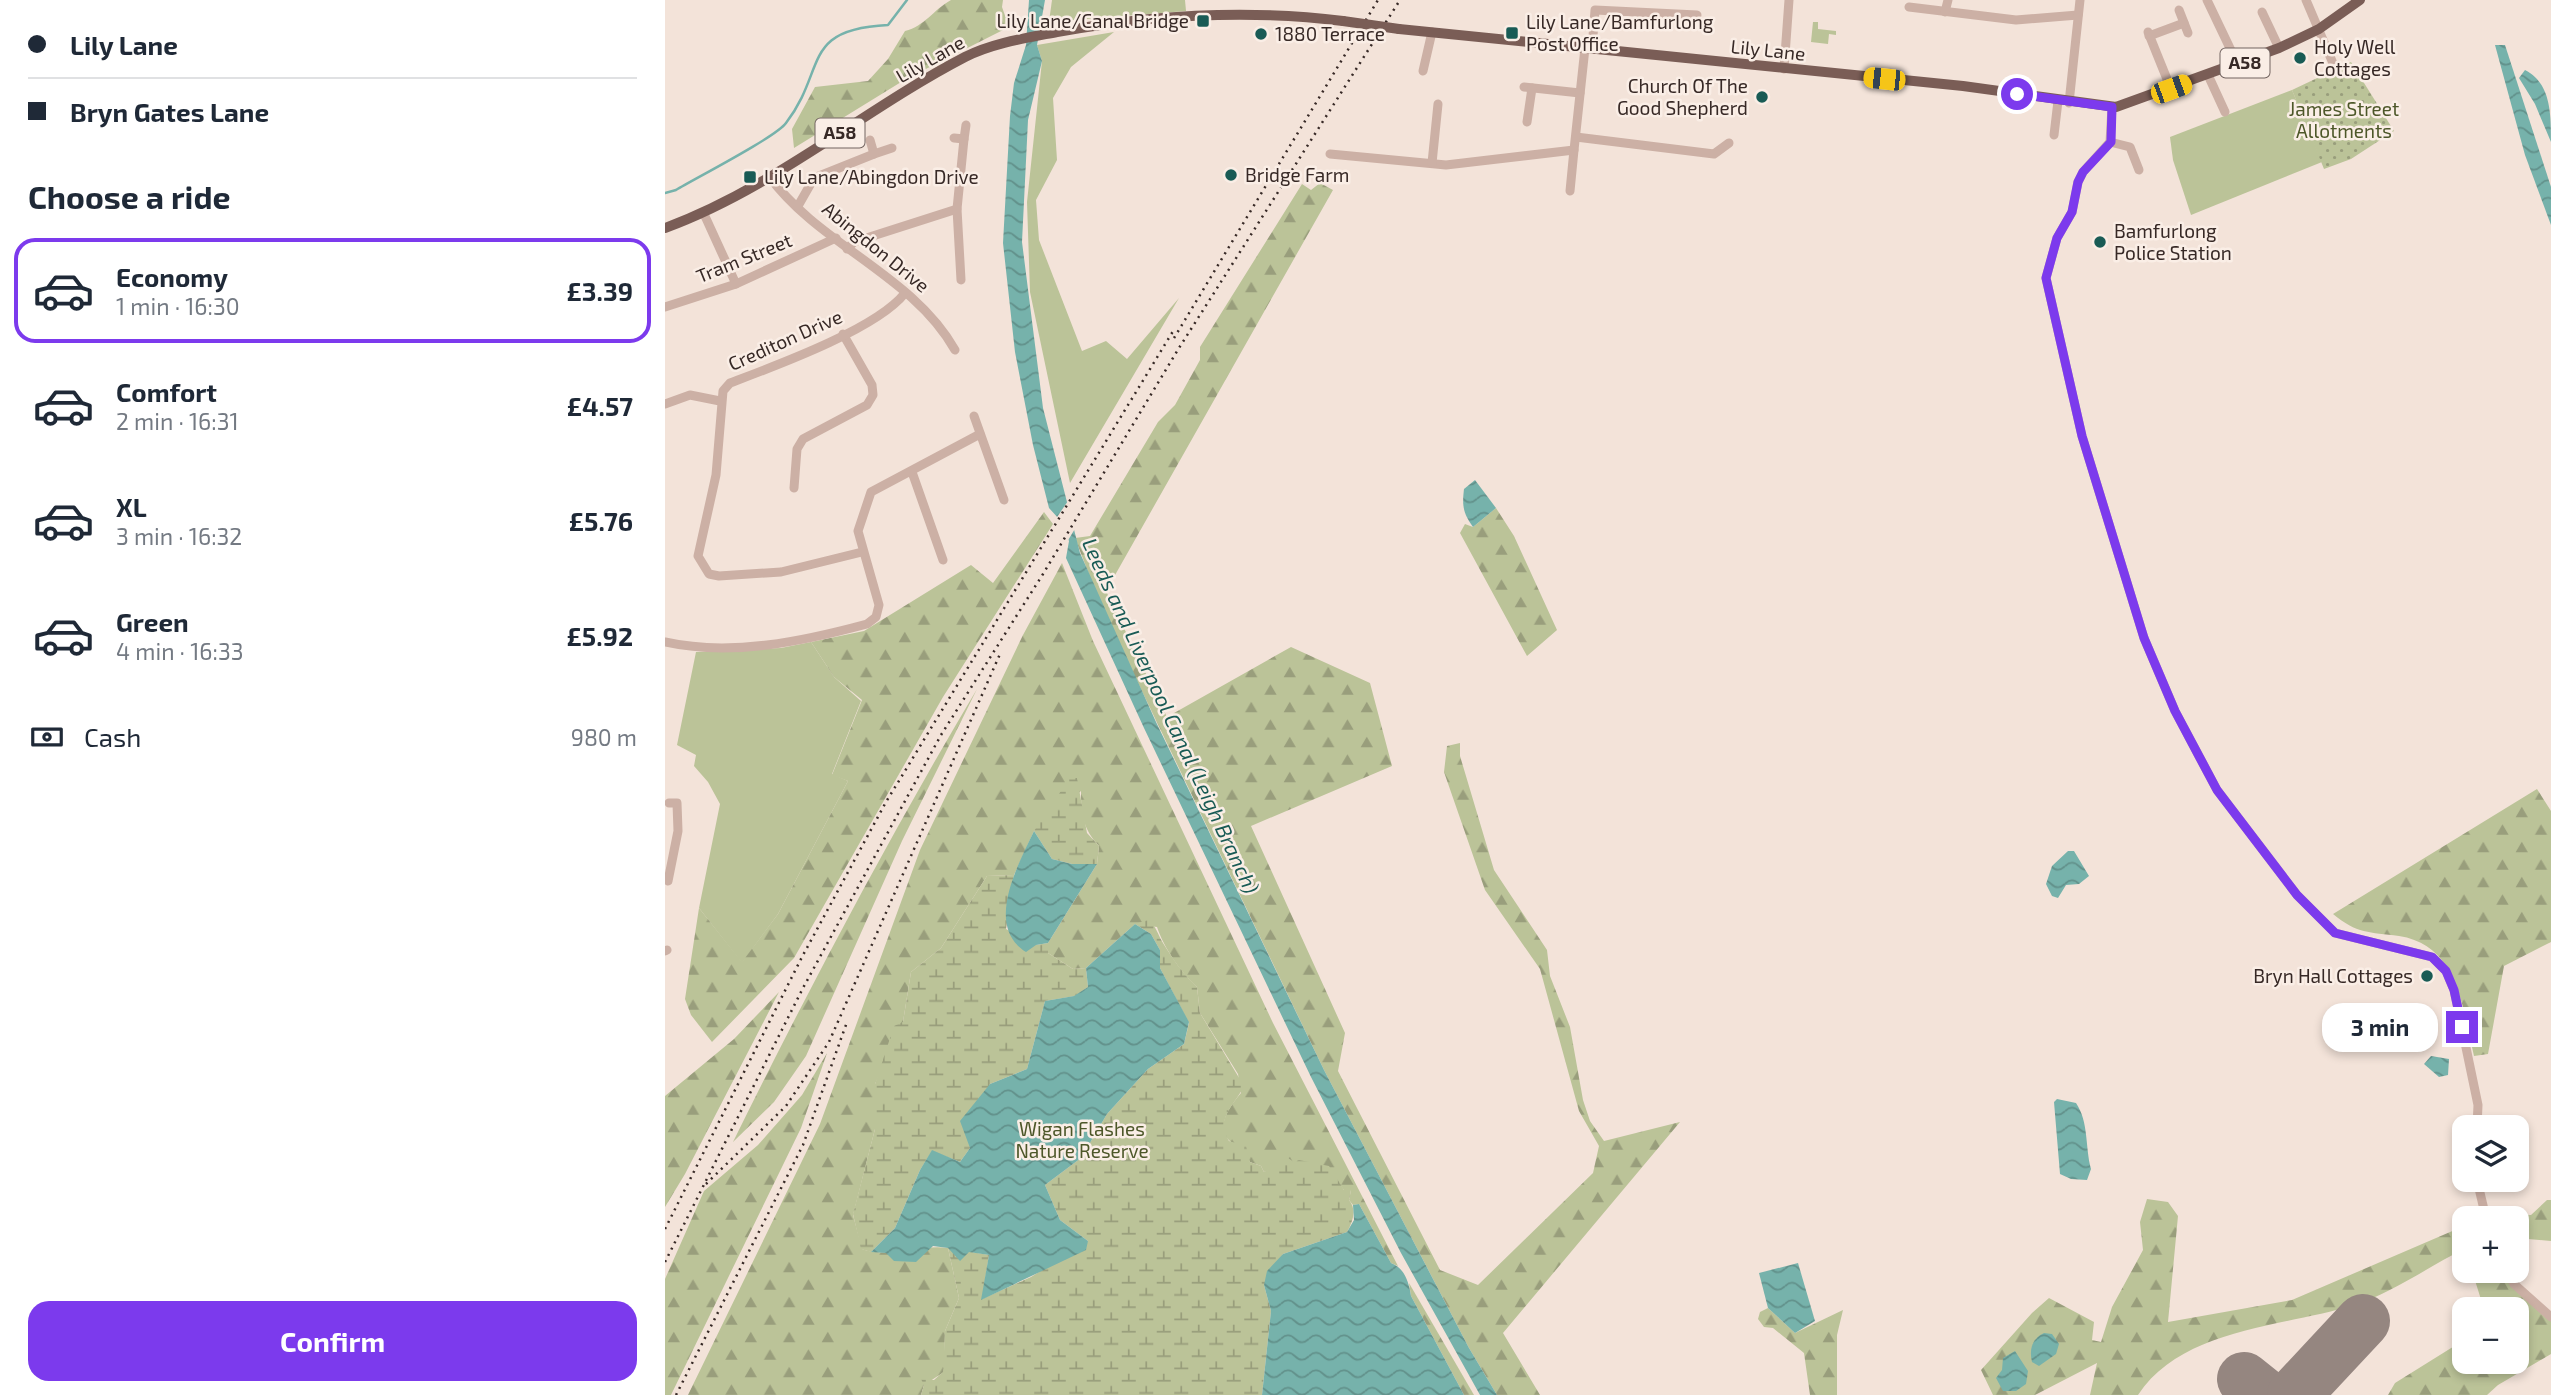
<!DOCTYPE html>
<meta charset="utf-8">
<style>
body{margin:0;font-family:"Exo 2",sans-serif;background:#f2f2f3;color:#1f2937;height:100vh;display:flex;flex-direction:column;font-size:26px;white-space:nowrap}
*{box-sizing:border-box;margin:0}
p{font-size:23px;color:#747a83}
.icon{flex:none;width:38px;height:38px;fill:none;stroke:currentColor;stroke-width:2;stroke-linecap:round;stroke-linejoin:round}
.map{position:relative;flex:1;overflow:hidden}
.sheet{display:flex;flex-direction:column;background:#fff;width:665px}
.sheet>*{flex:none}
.banner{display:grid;align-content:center;height:154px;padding:0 28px;background:#fff}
.buttons{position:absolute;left:1787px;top:1115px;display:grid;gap:14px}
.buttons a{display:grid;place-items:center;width:77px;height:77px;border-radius:14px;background:#fff;box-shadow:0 4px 10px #0003;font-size:35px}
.end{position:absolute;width:32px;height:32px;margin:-16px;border:9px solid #7c3aed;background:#fff;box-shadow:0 0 0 4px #fff}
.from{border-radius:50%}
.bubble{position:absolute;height:49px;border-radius:21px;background:#fff;box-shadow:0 4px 10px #0003;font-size:23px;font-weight:700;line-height:49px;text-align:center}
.car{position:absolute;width:21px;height:42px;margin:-21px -10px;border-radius:9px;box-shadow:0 0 5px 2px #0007;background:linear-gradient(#f5c518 24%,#345 0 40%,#f5c518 0 76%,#345 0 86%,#f5c518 0)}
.banner b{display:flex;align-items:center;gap:24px;height:66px;font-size:26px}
.banner b+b{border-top:2px solid #e0e1e3}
.banner i{width:18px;height:18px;background:#1f2937}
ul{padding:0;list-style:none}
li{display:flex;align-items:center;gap:21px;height:105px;margin:0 14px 10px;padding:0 14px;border:4px solid transparent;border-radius:21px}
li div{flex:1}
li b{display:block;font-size:26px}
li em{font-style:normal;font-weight:700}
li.on{border-color:#7c3aed}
li>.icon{width:63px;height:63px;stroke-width:1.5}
h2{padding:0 28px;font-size:32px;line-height:84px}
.pay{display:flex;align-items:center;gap:18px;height:77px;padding:0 28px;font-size:26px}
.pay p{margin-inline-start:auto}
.action{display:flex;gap:14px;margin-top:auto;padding:14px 28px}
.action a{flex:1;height:80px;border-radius:21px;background:#7c3aed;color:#fff;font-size:28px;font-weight:700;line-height:80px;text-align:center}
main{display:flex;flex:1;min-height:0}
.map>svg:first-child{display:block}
.green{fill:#bbc398}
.forest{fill:url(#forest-firs)}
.wetland{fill:url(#wetland-marsh)}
.garden{fill:url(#garden-dots)}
.water{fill:url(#water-waves)}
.pier{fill:#f3e3d9}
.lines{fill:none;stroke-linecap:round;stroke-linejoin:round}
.stream{stroke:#76b2ab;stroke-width:2.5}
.runway{stroke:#958680;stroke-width:54}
.minor{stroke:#ccb0a5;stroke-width:9}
.major{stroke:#7a5d56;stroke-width:10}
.rail{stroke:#372926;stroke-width:2.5;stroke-dasharray:2 5;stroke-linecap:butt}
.major-bridge{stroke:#7a5d56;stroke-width:10}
.route{stroke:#7c3aed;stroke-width:9}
.poi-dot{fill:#195b55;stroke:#faeee6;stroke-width:2.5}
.labels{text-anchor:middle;stroke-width:5;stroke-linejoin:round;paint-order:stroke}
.shield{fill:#faeee6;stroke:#726460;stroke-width:2}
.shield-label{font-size:18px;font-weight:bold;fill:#372926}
.poi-label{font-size:19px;fill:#372926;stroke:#faeee6;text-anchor:start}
.street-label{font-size:19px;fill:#372926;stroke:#faeee6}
.park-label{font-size:19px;fill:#4d5729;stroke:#faeee6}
.water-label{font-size:21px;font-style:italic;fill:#195b55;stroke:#faeee6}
</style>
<main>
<section class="sheet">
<div class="banner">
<b><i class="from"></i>Lily Lane</b>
<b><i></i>Bryn Gates Lane</b>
</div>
<h2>Choose a ride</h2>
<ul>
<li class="on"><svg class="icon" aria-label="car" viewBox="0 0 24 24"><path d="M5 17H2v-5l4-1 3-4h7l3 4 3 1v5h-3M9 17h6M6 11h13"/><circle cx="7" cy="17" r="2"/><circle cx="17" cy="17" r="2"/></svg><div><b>Economy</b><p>1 min · 16:30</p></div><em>£3.39</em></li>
<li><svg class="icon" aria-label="car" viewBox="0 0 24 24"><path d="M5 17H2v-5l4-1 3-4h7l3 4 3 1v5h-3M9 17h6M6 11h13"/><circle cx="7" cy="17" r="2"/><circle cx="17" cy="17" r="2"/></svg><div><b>Comfort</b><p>2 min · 16:31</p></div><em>£4.57</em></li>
<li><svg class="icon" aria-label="car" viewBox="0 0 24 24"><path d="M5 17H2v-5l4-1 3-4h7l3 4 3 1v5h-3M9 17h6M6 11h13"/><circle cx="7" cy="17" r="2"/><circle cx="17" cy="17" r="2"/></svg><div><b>XL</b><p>3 min · 16:32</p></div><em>£5.76</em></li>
<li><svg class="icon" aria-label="car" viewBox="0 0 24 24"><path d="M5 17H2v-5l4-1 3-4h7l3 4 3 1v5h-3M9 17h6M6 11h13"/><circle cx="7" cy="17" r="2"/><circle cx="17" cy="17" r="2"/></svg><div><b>Green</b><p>4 min · 16:33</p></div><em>£5.92</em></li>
</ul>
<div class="pay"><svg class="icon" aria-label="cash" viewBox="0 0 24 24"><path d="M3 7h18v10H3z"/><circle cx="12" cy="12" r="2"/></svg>Cash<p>980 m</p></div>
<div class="action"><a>Confirm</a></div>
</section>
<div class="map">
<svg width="1886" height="1395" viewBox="0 0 1886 1395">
<defs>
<pattern id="forest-firs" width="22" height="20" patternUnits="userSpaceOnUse" patternTransform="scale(1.75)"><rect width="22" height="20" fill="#bbc398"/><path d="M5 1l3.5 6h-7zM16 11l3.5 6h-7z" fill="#999e7c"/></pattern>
<pattern id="wetland-marsh" width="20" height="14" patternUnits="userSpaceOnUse" patternTransform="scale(1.75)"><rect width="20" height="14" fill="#bbc398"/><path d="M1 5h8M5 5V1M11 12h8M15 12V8" fill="none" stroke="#999e7c"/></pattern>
<pattern id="garden-dots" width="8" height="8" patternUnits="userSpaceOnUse" patternTransform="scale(1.75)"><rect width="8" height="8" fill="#bbc398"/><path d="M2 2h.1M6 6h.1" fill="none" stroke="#999e7c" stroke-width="1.8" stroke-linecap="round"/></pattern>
<pattern id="water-waves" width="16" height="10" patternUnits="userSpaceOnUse" patternTransform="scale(1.75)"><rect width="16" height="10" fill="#76b2ab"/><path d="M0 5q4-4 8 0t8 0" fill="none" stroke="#62918b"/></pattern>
</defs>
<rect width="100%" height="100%" fill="#f3e3d9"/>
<g class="green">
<polygon points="387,0 520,0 521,11 384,22"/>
<polygon points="1148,22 1153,22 1153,29 1171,31 1171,35 1164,34 1163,44 1146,42"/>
<polygon points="449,32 406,67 388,98 392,160 371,200 374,240 417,351 441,341 462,359 514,298 405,483 365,292 362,202 377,61 372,45"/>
<polygon points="1627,90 1657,162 1526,215 1508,160 1505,137"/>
<polygon points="146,642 169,677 196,701 167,774 183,781 113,914 77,963 34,908 55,804 43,782 29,766 31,755 12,745 31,652 116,648"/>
</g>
<g class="forest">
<path d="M286,0H338L337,7L344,27L241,79L129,148L127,129L150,87L203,81L223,59L240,31C260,26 268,10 286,0Z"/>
<polygon points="655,183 668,190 441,591 502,717 626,647 705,683 727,766 586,826 680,1033 673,1071 775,1270 813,1285 928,1173 934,1146 914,1111 875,969 820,890 779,772 782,746 795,743 795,756 829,870 882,950 885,976 905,1027 918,1100 925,1121 939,1141 1015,1122 838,1333 875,1395 832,1395 804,1348 659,1070 437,608 410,538 425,536 493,422 510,405 535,360 535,347 637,184 646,190"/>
<polygon points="831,508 849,536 892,630 862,656 795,533 800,524 808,527"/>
<polygon points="379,512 388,524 278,697 129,958 47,1042 26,1015 20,999 34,908 77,962 113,914 183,781 167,775 197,700 169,677 146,642 199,631 306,565 328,583"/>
<path d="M397,563L428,641L608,1023L733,1266L726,1263L694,1204L688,1205L684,1200L686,1190H679C653,1157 636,1157 599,1172L596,1166L585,1162C580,1152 573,1149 566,1142C548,1127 566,1105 576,1093L573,1074L535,1013L532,987C516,973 499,948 492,927L470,924L421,968L408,969L383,953V943L432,864L434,846C418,829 416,814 416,791L369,831L349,875L322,876L276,948L246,972L238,1022L210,1084V1129L188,1215L197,1249C225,1259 254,1244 283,1248L294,1298L280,1331L279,1372L259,1385L256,1395H23L155,1124L255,850L358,635Z"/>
<path d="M312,689L237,841L141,1056L109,1102L68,1142C144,988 224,837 312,689Z"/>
<path d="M1872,789L1886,811V942L1839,966L1823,1054L1809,1056C1798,1009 1793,945 1734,936C1704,932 1692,934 1668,914Z"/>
<polygon points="114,992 20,1174 0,1207 0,1096 69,1039"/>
<polygon points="162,1053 136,1128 6,1395 0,1395 0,1279 39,1191 93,1145 137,1095"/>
<path d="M1482,1199L1503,1202L1513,1216L1503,1322L1627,1300L1792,1229L1799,1249C1765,1266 1725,1294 1689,1305C1619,1327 1517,1328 1473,1395H1425L1432,1363L1370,1395H1328L1316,1370L1367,1313L1384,1298L1429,1322L1427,1340L1436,1342L1447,1307L1478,1250L1475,1222Z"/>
<polygon points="1882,1200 1886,1200 1886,1241 1852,1238 1852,1218 1829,1218 1829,1214 1866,1215"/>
<polygon points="1807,1271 1838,1271 1886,1318 1886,1354 1833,1385 1822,1395 1723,1395 1730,1383 1799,1340 1799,1362 1852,1362 1852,1309 1819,1309"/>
<polygon points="744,1283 809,1395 799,1395 746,1296"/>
<polygon points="1103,1308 1130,1333 1178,1310 1172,1335 1172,1395 1145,1395 1139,1353 1108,1328 1099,1327 1093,1319 1095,1312"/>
</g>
<g class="wetland">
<polygon points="412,778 422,833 434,846 432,864 407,864 387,859 369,831 404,779"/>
<polygon points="349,875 341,929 371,945 383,943 383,953 408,969 421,968 423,987 410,996 380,1001 362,1069 325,1084 305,1148 295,1162 267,1151 255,1170 230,1228 206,1252 196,1249 188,1214 210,1129 210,1084 229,1026 238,1022 246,972 276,948 322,876"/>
<path d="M483,920C492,927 492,933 498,943C508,959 518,974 532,987L535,1013L579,1086C570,1105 550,1118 564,1141L581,1146L585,1162L596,1166L599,1172L623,1158L629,1162L634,1160L664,1166L679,1190H686L684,1200C692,1210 688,1221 682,1232L618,1254L599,1285L606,1311L597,1395H256L259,1385L256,1379L269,1380L278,1372L280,1331L294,1298L283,1248L324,1255L317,1299L366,1277L423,1241L395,1220L380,1185L416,1158L442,1114L483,1069L519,1044L524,1023L495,968V950L486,934L470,924Z"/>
</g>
<polygon class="garden" points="1686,62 1729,131 1686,159 1659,169 1627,90"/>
<g class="water">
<polygon points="364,0 380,0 372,45 377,61 363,120 357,242 378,408 415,553 491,722 659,1070 804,1348 832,1395 815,1395 736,1253 646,1077 479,728 401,558 404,541 394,519 384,508 368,445 350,352 338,243 345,116 349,83 361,45"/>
<polygon points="1840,45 1886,187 1886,225 1860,155 1830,45"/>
<path d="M1860,70C1886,83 1886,114 1886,142L1870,104L1854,78Z"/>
<path d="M810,480L831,508L808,527C798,513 797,506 799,489Z"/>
<path d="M369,831L387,859L407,864H432L383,943L371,945L361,952C319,926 353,865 369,831Z"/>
<polygon points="1403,851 1409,851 1424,876 1414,884 1401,885 1393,898 1387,896 1381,884 1387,866"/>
<polygon points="470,924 486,934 495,950 495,968 524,1022 519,1044 483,1069 442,1114 416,1158 380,1185 395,1220 423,1241 421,1250 316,1300 324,1255 304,1252 295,1261 283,1248 268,1246 251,1262 229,1261 221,1253 206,1252 230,1228 255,1170 267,1150 295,1162 305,1148 295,1121 325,1084 362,1069 380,1001 409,996 423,987 421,968"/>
<polygon points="1766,1056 1784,1059 1783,1075 1774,1077 1759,1064"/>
<path d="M1392,1099L1411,1103C1424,1122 1420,1147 1426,1169L1422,1180L1406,1179L1395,1174L1389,1102Z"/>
<path d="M694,1204L726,1263C740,1268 744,1283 746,1296L799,1395H597L606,1311L599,1285L602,1271L618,1254L682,1232L689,1220L688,1205Z"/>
<polygon points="1133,1263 1150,1321 1130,1333 1103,1308 1094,1273"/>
<path d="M1379,1333L1387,1334L1394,1344L1391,1354L1374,1366L1367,1362C1364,1349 1367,1339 1379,1333Z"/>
<polygon points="1350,1351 1363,1371 1361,1384 1351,1391 1338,1391 1331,1378 1337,1370 1338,1358"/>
</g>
<polygon class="pier" points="403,501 411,527 399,547 390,520"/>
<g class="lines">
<path class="stream" d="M0,193L11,190C31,178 111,137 121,123C162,70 135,29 223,25L242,0"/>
<g class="runway">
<polyline points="1579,1379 1599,1395"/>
<polyline points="1629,1395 1698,1321"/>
</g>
<g class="minor">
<polyline points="1542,0 1573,65"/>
<polyline points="1641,0 1670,68"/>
<polyline points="1244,7 1351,20 1413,15"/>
<polyline points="1514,10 1523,33"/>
<polyline points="1280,12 1283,0"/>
<polyline points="1597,12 1614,48"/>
<polyline points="1483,32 1506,89"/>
<polyline points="1484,36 1519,23"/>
<polyline points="927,49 930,10 1032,15"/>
<polyline points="1119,69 1124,0"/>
<polyline points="758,71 767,32"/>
<polyline points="1543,75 1560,112"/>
<polyline points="859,87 915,93"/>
<polyline points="1404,103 1415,0"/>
<polyline points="1447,107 1445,142 1418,172 1413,182 1407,212 1392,238 1381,278 1417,436 1479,638 1510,711 1552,790 1632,895 1670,933 1767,957 1781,971 1789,990 1813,1105 1812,1127"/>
<polyline points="862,122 867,88"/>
<polyline points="1389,135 1393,101"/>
<polyline points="911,137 1049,154 1064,143"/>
<polyline points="289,138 299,139 301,125"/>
<polyline points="205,140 209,154 227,148"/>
<polyline points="1445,142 1465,147 1474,170"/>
<polyline points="665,154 781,165 909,150 920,48"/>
<polyline points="767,163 773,104"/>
<path d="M104,176C154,245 248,275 290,350"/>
<polyline points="905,191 909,150"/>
<polyline points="133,206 149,178 209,154"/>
<polyline points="39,214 71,284"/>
<polyline points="182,249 189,242 292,209"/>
<polyline points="296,280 292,209 299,139"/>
<polyline points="0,307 71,284 171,238"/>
<polyline points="0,404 25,395 55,401"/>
<polyline points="309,416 339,500"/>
<polyline points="247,472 278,560"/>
<polyline points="129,488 132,449 138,439 202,405 208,395 207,385 178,334"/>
<path d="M197,552L116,572L54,576L44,574L33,556L51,475L58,391L65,383C110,366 212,329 240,293"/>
<path d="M0,642C66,657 139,641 202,624L211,617L214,605L193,531L206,492L315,434"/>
<polyline points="3,881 13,831 12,803 4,803"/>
<polyline points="0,951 2,950"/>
<polyline points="1812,1180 1821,1218"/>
<polyline points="1842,1270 1849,1284 1886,1317"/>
</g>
<g class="major">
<polyline points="734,29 1298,86 1451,107 1614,48 1654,29 1695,0"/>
<path d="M0,228C109,188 198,110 300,57C328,43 361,38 392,32C485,15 583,9 678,21"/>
</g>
<g class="rail">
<polyline points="509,338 713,0"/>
<polyline points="41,1184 121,1106 164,1042 335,654"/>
<polyline points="0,1229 137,957 221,802 510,328"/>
<polyline points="0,1262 138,988 276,735 378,574 514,348 735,0"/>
<polyline points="11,1395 138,1145 182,1022"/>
</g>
<polyline class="major-bridge" points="678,21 734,29"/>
</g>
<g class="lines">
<polyline class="route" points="1352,94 1447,107 1446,142 1418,172 1413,182 1407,212 1392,238 1381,278 1417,436 1479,638 1510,711 1552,790 1632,895 1670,933 1767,957 1781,971 1789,990 1797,1027"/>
</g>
<g class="poi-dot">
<rect x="531" y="14" width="14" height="14" rx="3.5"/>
<rect x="840" y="26" width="14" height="14" rx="3.5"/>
<circle cx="596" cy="34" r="7"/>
<circle cx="1635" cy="58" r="7"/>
<circle cx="1097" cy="97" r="7"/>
<circle cx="566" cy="175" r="7"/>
<rect x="78" y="170" width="14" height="14" rx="3.5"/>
<circle cx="1435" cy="242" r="7"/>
<circle cx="1762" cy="976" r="7"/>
</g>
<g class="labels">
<g class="shield">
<rect x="1555.5" y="48.5" width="49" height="29" rx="5"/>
<rect x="150.5" y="118.5" width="49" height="29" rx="5"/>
</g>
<g class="shield-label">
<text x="1580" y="69">A58</text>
<text x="175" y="139">A58</text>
</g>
<g class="poi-label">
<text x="524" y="28" text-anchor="end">Lily Lane/Canal Bridge</text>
<text x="861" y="29">Lily Lane/Bamfurlong<tspan x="861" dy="22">Post Office</tspan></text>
<text x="610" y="41">1880 Terrace</text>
<text x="1649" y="54">Holy Well<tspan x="1649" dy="22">Cottages</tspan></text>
<text x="1083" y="93" text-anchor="end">Church Of The<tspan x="1083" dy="22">Good Shepherd</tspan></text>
<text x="580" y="182">Bridge Farm</text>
<text x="99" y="184">Lily Lane/Abingdon Drive</text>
<text x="1449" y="238">Bamfurlong<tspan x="1449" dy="22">Police Station</tspan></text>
<text x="1748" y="983" text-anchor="end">Bryn Hall Cottages</text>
</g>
<g class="street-label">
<text transform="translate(1103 50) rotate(6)" y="7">Lily Lane</text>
<text transform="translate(265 59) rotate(-30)" y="7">Lily Lane</text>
<text transform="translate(211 247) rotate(39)" y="7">Abingdon Drive</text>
<text transform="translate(79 258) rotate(-22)" y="7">Tram Street</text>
<text transform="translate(120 340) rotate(-24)" y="7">Crediton Drive</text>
</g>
<g class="park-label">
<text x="1679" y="116">James Street<tspan x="1679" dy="22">Allotments</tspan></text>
<text x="417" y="1136">Wigan Flashes<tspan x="417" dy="22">Nature Reserve</tspan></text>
</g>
<g class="water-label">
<text transform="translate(505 716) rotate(65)" y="7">Leeds and Liverpool Canal (Leigh Branch)</text>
</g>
</g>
</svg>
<div class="buttons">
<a><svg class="icon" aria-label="layers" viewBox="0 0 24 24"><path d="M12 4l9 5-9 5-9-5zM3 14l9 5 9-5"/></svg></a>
<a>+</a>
<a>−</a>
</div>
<i class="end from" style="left:1352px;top:94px"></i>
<i class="end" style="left:1797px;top:1027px"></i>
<div class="bubble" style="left:1657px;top:1003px;width:116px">3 min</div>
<i class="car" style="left:1219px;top:79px;rotate:276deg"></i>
<i class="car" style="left:1506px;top:89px;rotate:70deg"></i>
</div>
</main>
